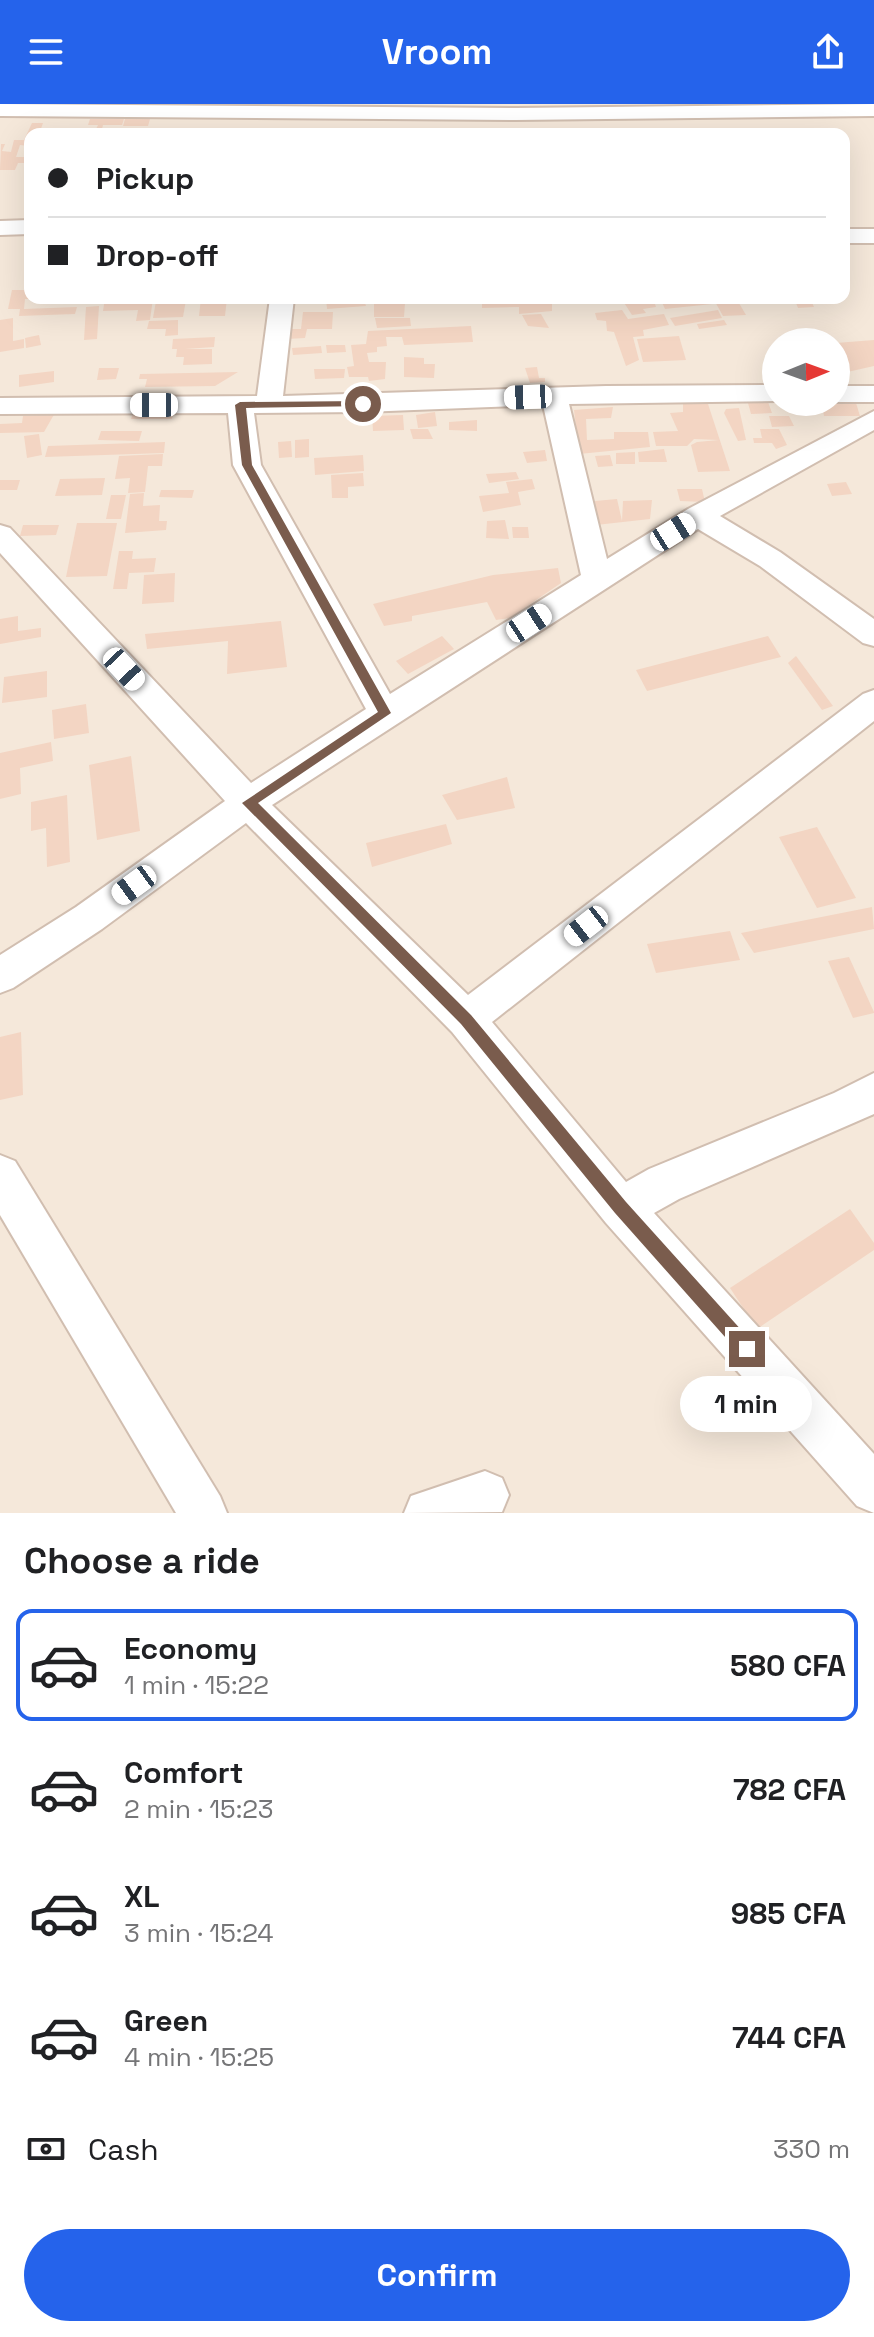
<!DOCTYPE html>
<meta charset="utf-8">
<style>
body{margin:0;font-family:"Space Grotesk",sans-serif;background:#f2f2f2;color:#202124;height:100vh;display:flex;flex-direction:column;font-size:30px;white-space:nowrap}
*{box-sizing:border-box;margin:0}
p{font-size:26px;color:#757577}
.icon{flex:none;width:44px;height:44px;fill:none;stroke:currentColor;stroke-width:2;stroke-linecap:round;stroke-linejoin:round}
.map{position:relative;height:1409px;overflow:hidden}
.drawer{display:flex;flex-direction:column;background:#fff;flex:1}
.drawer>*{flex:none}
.top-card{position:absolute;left:24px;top:24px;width:826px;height:176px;border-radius:16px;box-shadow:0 8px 32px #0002;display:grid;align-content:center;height:176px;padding:0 24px;background:#fff}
.needle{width:52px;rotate:89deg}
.fabs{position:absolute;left:762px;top:224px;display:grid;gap:16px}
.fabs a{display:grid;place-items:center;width:88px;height:88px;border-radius:50%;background:#fff;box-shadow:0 8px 32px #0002;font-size:40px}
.end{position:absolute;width:36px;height:36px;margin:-18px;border:10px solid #7a5c4d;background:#fff;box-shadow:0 0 0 4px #fff}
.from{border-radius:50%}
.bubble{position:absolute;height:56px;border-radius:28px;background:#fff;box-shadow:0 8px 32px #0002;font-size:26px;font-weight:600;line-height:56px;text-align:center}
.car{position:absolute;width:24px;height:48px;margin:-24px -12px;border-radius:10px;box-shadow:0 0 6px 2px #0007;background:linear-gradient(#fff 24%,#345 0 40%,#fff 0 76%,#345 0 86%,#fff 0)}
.top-card b{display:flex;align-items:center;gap:28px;height:76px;font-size:30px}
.top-card b+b{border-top:2px solid #e0e0e0}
.top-card i{width:20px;height:20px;background:#202124}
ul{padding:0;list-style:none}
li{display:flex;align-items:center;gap:24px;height:112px;margin:0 16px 12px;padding:0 8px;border:4px solid transparent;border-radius:16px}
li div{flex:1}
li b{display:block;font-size:30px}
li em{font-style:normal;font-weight:600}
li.selected{border-color:#2563eb}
li>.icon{width:72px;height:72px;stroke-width:1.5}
h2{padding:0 24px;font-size:36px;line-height:96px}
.pay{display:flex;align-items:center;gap:20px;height:88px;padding:0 24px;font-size:30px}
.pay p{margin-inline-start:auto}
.action{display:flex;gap:16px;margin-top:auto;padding:16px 24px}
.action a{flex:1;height:92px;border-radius:48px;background:#2563eb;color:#fff;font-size:32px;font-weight:600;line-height:92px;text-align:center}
header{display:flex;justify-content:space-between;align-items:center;height:104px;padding:0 24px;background:#2563eb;color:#fff;font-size:36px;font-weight:600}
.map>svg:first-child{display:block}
.residential{fill:#f5e8da;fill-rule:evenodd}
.building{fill:#f3d5c3}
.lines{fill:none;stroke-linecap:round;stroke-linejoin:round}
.minor-casing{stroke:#d1beb0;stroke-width:4}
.minor{fill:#fff;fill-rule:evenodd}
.route{fill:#7a5c4d}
</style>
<header><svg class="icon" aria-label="menu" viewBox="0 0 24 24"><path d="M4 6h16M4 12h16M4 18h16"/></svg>Vroom<svg class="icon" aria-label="share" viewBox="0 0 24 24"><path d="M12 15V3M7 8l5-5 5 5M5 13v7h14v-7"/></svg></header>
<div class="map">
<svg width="874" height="1409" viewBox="0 0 874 1409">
<rect width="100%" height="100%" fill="#fdf6ec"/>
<path class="residential" d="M0,0H874V1409H0ZM30,30H844V194H30ZM776,238H836V298H776Z"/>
<g class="building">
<polygon points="90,15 124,15 122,21 103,21 102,25 96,25 98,21 88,21"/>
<polygon points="125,15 150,15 148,22 123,22"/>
<polygon points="32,19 43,19 39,30 30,30 30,51 25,52 29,42 20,41 16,53 30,53 28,59 18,59 15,66 0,66 1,40 5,40 2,47 11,48 14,36 24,36"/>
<polygon points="12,186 30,186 30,195 25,195 24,205 77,203 75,210 19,212 20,205 8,205"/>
<polygon points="105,194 153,194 150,216 136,217 138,206 103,207"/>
<polygon points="201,194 227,194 225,212 199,212"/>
<polygon points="326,194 364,195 366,202 327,205"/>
<polygon points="466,194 521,194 522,198 552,195 552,207 519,210 519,203 482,204 482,199 468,198"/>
<polygon points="621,194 637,197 653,194 656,203 643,205 646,209 632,211"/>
<polygon points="660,194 709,194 712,200 665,205"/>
<polygon points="713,194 736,194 746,211 723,212"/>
<polygon points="794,194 810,194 814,203 798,204"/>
<polygon points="186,196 183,213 153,214 156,197"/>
<polygon points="405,199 404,213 374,213 374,200"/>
<polygon points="99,202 97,235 84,236 86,203"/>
<polygon points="622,206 628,215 664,210 669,221 643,226 644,232 633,233 639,256 626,262 614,228 607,227 606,217 597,216 595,209"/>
<polygon points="718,206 722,214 675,222 670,214"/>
<polygon points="303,208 333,208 332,225 307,225 305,234 287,235 288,225 301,225"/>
<polygon points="541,210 549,224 528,222 522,211"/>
<polygon points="13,214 13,237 24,235 24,244 0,248 0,216"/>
<polygon points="375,214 410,214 411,222 377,224"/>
<polygon points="178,216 178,231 165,232 166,225 147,225 149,217"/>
<polygon points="724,216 727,221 699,225 697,220"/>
<polygon points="471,222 473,238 404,241 402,233 386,233 387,242 377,243 377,248 367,249 369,258 386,258 385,275 369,277 368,273 349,273 347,263 354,262 351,241 366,240 368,227"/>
<polygon points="39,231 41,241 26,244 25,234"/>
<polygon points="679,232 686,256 643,258 637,235"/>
<polygon points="215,233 214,243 185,245 212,245 212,260 183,261 184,253 176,253 177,245 172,245 173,235"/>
<polygon points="874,236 874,262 843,269 836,258 836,239"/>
<polygon points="326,241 345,241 346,248 327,249"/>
<polygon points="321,242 322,249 293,251 292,244"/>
<polygon points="404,253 424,254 424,260 435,260 434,274 404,273"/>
<polygon points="537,263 539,274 545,274 545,278 530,279 525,264"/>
<polygon points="99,264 119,264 116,275 97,276"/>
<polygon points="314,265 345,265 344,274 315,275"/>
<polygon points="54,267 54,278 19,283 19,271"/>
<polygon points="238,268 215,282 145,283 147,275 139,275 140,270"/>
<polygon points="768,298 772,309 751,310 748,299"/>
<polygon points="821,298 856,299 860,312 824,312"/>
<polygon points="683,300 708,300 730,367 698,368 691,341 697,338 719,336 694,335 687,342 656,342 653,328 678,327 670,309 683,308"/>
<polygon points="613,303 611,314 586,315 587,336 614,335 614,328 648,328 650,343 579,350 574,306"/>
<polygon points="739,304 746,336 738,337 724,309 726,305"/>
<polygon points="43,306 56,307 44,328 0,329 0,320 22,319 23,312 39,311"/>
<polygon points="134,306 174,306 172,315 131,315"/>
<polygon points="435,308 437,322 418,324 416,311"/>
<polygon points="403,311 404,326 373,327 372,312"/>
<polygon points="769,312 789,312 794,322 772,323"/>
<polygon points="477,316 477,327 449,326 449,318"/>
<polygon points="410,325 428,325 433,335 413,335"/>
<polygon points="760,325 779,325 787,341 776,345 772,339 754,339 753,334 762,334"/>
<polygon points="101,327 142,327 139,337 98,336"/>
<polygon points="39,330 42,351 27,354 24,332"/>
<polygon points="309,335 309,353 295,354 295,336"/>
<polygon points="291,337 292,353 279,354 278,338"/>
<polygon points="165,338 164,349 45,353 48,342"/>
<polygon points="664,345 667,358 639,358 638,348"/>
<polygon points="545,346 547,357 527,359 523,348"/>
<polygon points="635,348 635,360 616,360 616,349"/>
<polygon points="163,350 162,362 148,362 145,388 128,389 130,374 115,375 119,352"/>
<polygon points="363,351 364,367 315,371 314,354"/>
<polygon points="610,351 613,362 598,363 595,352"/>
<polygon points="516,368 519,375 489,379 486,370"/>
<polygon points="363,369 364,382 348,383 348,394 332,394 331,371"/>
<polygon points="105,374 102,391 55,392 60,375"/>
<polygon points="532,375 535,385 518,388 521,401 483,408 479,392 509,389 506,378"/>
<polygon points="0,376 20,376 17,386 0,386"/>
<polygon points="846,378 852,390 832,392 827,380"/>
<polygon points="677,385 702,385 705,398 680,397"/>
<polygon points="161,386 194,386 192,394 159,393"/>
<polygon points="144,389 143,402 160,401 159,417 167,417 166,426 125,429 130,390"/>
<polygon points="111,391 126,391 121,415 106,415"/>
<polygon points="617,395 622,417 623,397 652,396 650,415 596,421 595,397"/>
<polygon points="505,416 509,435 486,434 487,417"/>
<polygon points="77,419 117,419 107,472 66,473"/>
<polygon points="23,421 59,421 56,431 20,432"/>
<polygon points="512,423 528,423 529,434 513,434"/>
<polygon points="119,447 133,447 132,455 156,454 154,468 129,469 127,485 113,485"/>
<polygon points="558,464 561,479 510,514 496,516 487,498 412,512 412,517 384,522 373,500 493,471"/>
<polygon points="175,469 174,498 142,500 144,471"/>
<polygon points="18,512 18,527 41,524 41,533 0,540 0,515"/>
<polygon points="281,517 287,563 227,570 228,537 147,545 145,530"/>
<polygon points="442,532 454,545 408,570 396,557"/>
<polygon points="768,532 781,553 647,587 636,566"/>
<polygon points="796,552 833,602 822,606 788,559"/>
<polygon points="47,567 47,593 2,599 4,573"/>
<polygon points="86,600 89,629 54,635 52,606"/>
<polygon points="51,638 53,657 20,664 21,690 0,695 0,649"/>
<polygon points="131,652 140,727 97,736 89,661"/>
<polygon points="507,673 515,704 457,716 442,691"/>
<polygon points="67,691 70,758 47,763 46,724 31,727 31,698"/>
<polygon points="446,720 452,740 372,763 366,739"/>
<polygon points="817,723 856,794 817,804 779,733"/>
<polygon points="872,803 874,825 754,849 741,829"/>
<polygon points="730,827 740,856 656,869 647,840"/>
<polygon points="849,853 874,908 874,909 853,914 828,857"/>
<polygon points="21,928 23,991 0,996 0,933"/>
<polygon points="850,1105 874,1139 874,1146 757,1225 730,1184"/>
</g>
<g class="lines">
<g class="minor-casing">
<g id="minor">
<polygon points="0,0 516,4 874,0 874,12 516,16 0,12"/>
<polygon points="30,116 30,130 0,131 0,117"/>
<rect x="844" y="125" width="30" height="14"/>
<path d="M270,194H294L283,292L606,282L776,281V297L569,300L607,455L688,405L874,307V326L720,412L780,448L874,515V542L863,539L760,462L698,425L272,701L468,891L863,590L874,586V617L492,918L626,1078L649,1065L834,989L874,969V1010L679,1095L654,1109L874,1350V1409L857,1402L606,1119L452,928L246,719L102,825L13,884L0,889V851L76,803L225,697L0,449V421L10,424L251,679L366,605L233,361L228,309L0,310V294L257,292ZM543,301L581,471L390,590L261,361L254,309L363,308Z"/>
<rect x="836" y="282" width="38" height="16"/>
<polygon points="0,1051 15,1057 220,1392 227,1409 176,1409 0,1111"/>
<polygon points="485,1367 502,1374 509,1391 502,1408 404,1409 411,1392"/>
</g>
</g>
<use href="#minor" class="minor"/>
</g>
<polygon class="route" points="363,297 368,300 367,302 246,304 252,361 391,609 258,699 471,911 626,1098 753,1239 756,1245 753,1251 747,1253 741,1251 615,1109 461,920 242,699 378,608 242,361 235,301 240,298"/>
</svg>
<div class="fabs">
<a><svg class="needle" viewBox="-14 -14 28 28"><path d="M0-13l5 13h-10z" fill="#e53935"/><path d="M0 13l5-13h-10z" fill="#757577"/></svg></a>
</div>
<i class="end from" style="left:363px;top:300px"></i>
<i class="end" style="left:747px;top:1245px"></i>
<div class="bubble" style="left:680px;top:1272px;width:132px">1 min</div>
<i class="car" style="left:528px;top:293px;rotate:268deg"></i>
<i class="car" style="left:154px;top:301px;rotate:270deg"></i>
<i class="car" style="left:673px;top:428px;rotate:58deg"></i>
<i class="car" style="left:529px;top:519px;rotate:57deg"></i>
<i class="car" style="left:124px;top:565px;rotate:137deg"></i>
<i class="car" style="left:134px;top:781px;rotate:234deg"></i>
<i class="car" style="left:586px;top:822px;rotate:232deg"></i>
<div class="top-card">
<b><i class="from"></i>Pickup</b>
<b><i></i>Drop-off</b>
</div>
</div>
<section class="drawer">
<h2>Choose a ride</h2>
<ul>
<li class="selected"><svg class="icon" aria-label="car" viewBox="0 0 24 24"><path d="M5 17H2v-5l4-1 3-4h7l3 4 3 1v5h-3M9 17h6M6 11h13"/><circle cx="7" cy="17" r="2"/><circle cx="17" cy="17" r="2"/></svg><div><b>Economy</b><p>1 min · 15:22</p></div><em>580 CFA</em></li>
<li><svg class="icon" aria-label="car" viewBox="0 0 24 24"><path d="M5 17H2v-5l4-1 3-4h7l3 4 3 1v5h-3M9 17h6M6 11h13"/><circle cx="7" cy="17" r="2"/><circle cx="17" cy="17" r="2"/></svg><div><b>Comfort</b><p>2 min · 15:23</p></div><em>782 CFA</em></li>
<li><svg class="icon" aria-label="car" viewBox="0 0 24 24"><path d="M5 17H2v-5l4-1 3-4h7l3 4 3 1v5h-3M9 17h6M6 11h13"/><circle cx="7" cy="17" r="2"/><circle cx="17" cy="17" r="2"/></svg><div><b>XL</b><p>3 min · 15:24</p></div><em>985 CFA</em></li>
<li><svg class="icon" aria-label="car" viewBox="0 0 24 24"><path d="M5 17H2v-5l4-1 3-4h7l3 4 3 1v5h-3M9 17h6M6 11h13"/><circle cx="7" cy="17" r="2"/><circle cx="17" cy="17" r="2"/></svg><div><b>Green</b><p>4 min · 15:25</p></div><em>744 CFA</em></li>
</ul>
<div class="pay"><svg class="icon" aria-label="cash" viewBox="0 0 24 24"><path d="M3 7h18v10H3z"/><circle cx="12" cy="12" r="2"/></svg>Cash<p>330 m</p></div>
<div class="action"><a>Confirm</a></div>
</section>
